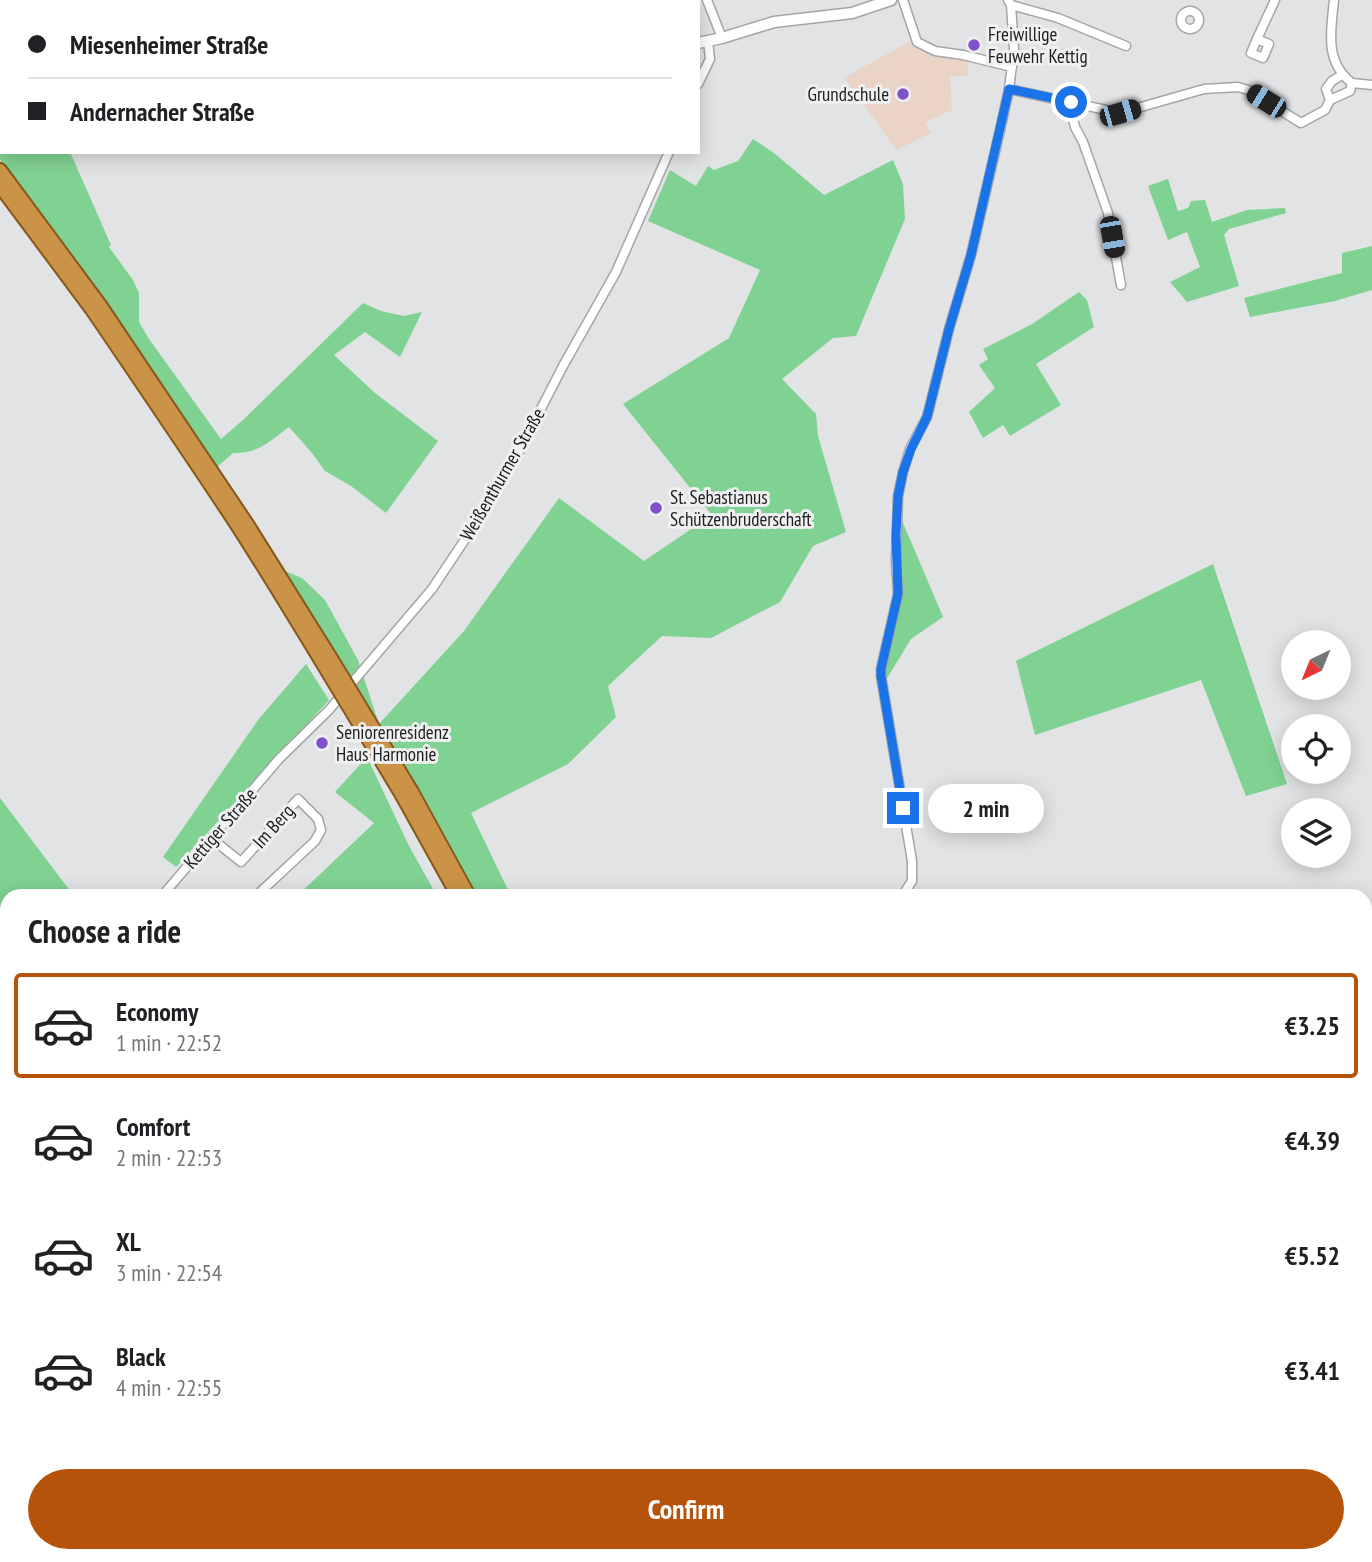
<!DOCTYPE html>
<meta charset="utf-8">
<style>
body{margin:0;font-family:"PT Sans Narrow",sans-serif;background:#f6f6f6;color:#202124;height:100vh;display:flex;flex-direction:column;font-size:26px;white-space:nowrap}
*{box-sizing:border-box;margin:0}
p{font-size:23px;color:#757577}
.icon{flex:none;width:38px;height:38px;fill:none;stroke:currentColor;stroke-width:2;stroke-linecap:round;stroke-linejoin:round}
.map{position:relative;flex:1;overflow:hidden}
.panel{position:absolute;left:0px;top:889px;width:1372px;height:674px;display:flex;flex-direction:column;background:#fff;border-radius:21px 21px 0 0;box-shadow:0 4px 18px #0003}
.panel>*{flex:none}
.guide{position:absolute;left:0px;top:0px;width:700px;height:154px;box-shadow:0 4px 18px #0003;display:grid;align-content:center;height:154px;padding:0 28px;background:#fff}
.needle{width:46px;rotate:223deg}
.controls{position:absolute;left:1281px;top:630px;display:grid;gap:14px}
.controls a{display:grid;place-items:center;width:70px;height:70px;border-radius:50%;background:#fff;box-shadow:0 4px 18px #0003;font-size:35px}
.end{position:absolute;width:32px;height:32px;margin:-16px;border:9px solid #1a73e8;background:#fff;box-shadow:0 0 0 4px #fff}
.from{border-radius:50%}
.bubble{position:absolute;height:49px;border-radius:24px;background:#fff;box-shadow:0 4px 18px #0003;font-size:23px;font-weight:600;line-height:49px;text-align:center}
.car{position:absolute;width:21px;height:42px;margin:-21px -10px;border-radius:9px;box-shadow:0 0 5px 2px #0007;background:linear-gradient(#222 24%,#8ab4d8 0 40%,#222 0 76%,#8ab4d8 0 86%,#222 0)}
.guide b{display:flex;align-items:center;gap:24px;height:66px;font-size:26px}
.guide b+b{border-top:2px solid #e0e0e0}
.guide i{width:18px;height:18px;background:#202124}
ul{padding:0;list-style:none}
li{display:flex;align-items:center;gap:21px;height:105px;margin:0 14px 10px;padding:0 14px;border:4px solid transparent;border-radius:7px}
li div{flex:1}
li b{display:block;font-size:26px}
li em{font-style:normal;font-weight:600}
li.active{border-color:#b45309}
li>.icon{width:63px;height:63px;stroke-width:1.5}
h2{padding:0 28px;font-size:32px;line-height:84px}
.button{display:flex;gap:14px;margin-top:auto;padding:14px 28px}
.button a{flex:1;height:80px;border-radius:42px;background:#b45309;color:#fff;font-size:28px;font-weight:600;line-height:80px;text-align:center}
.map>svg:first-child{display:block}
.education{fill:#ead4c8}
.green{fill:#80d292}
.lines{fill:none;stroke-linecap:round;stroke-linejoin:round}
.minor-casing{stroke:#a4a5a7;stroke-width:11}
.tertiary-casing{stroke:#a4a5a7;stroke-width:13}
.trunk-casing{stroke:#86581b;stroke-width:16}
.minor{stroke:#fff;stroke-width:8}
.tertiary{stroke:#fff;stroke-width:10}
.trunk{stroke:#cb9347;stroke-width:12}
.trunk-bridge-casing{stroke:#86581b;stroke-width:16;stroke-linecap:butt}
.trunk-bridge{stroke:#cb9347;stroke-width:12}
.route{stroke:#1a73e8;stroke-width:9}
.poi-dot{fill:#7f51ca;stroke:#eff0f2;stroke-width:2.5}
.labels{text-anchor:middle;stroke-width:6;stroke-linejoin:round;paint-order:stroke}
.poi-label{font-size:19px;fill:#1d1d1e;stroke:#eff0f2;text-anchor:start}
.street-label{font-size:19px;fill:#1d1d1e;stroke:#eff0f2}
</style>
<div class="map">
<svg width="1372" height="1562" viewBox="0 0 1372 1562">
<rect width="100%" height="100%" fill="#e2e3e5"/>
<polygon class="education" points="912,40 915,46 932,54 967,59 969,75 950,77 952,110 925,122 931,133 897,150 844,78"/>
<g class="green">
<path d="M753,139L774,153L824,195L893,160L903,184L905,219L856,336L833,338L782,379L816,414L818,436L846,532L813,546L780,602L711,638L662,636L608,686L616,717L568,764L471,813L511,896H475C416,785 350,678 285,571L302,578L325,600L358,660L379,724L464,631L559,498L644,561L712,515L623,404L729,338L760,270L648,221L670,170L696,186L708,166L714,170L738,161Z"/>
<path d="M2,148V152H70L111,245L109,247L133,280L139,293V322L149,339L221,439L244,419L363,303L381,311L404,316L422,312L400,357L365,332L334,355L375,393L438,441L386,513L351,486L325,471L312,453L289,427C270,441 258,454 233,453L216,468L105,302L0,160V149Z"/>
<polygon points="1168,179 1178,211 1188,208 1191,201 1205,200 1212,222 1247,210 1285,208 1286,213 1229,229 1224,235 1239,286 1187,302 1170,282 1200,267 1187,232 1168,240 1148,186"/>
<polygon points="1372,246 1372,290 1335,301 1250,317 1244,298 1342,273 1342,253"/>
<polygon points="1079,292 1087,300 1094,327 1036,364 1061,405 1010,436 1003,425 983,438 969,412 995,388 979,365 988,359 983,349 1032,324"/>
<polygon points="901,518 943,617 911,639 886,680 884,667 901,594"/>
<polygon points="1213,564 1287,784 1246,796 1201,680 1035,735 1016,661"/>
<polygon points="306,664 329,700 176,867 163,857 258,720"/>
<polygon points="367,757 409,846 437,896 297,896 374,823 335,792"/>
<polygon points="0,798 74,896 7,896 7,965 0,969 0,926 6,922 0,911"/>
<polygon points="7,1056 7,1198 0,1207 0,1062"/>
<polygon points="775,1556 1002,1556 1011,1558 1012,1556 1038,1556 1053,1559 1052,1562 988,1562 981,1558 965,1556 960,1562 777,1562"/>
</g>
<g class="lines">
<g class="minor-casing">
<g id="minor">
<polyline points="707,0 722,38"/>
<polyline points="903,0 917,42 935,51 963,55 1012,67"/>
<path d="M1334,0C1331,30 1324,62 1352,83"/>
<polyline points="1011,5 1058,18 1126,46"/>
<circle cx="1190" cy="20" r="9"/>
<polygon points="1257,39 1269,44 1263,58 1251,53"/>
<polyline points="1257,39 1275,0"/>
<polyline points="698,84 710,59 708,41"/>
<polyline points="1009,89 1120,113 1204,89 1238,87 1248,90 1301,123 1325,110 1330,100 1350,91 1352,83 1372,85"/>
<polyline points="1330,100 1326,89 1332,81 1342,75"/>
<polyline points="1071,102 1071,110 1075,127 1083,142 1108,213 1121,285"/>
<polyline points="211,838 241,862 298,799 318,819 321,830 315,841 256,896"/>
<polyline points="162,896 279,759 329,710 432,589 476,523 513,463 563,366 616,272 669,152"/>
<polyline points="902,896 912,881 912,861 881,676 881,669 898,594 896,561 898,496 903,472 910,449 927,417 949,329 971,255 1000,130 1009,89 1014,49 1011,5 1008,0"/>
<polyline points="0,1053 7,1047"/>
<polyline points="0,1382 7,1376"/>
<polyline points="0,1541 7,1535"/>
<polyline points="225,1556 232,1562"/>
<polyline points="552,1556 552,1562"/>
<polyline points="0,1558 3,1562"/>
<polyline points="107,1562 116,1556"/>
<polyline points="311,1562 317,1556"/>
<polyline points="339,1562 343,1556"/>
<polyline points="944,1562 945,1556"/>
</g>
</g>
<g class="tertiary-casing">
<g id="tertiary">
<polyline points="698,43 722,38 774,22 852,13 891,0"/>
<polyline points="0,145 2,143"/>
</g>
</g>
<g class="trunk-casing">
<g id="trunk">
<polyline points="0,170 100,305"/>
<polyline points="0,186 93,311"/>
<polyline points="412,792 469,896"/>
<polyline points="403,797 458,896"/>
<polyline points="762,1556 764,1562"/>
<polyline points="773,1556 775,1562"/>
</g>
</g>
<use href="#minor" class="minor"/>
<use href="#tertiary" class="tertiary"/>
<use href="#trunk" class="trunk"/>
<g class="trunk-bridge-casing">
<g id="trunk-bridge">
<polyline points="100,305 247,524 332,660 412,792"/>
<path d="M93,311C142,383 191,455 239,528C295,616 349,707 403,797"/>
</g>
</g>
<use href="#trunk-bridge" class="trunk-bridge"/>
</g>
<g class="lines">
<polyline class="route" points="903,808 881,676 881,669 898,594 896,535 898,496 903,472 911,449 927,417 949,329 971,255 1009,89 1071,102"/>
</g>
<g class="poi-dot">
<circle cx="974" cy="45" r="7"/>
<circle cx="903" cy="94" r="7"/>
<circle cx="656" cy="508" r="7"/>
<circle cx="322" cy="743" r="7"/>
</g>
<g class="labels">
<g class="poi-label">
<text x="988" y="41">Freiwillige<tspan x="988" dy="22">Feuwehr Kettig</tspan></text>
<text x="889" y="101" text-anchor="end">Grundschule</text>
<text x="670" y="504">St. Sebastianus<tspan x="670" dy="22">Schützenbruderschaft</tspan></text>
<text x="336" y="739">Seniorenresidenz<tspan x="336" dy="22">Haus Harmonie</tspan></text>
</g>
<g class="street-label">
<text transform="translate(502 474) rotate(-60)" y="7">Weißenthurmer Straße</text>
<text transform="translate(273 826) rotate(-48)" y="7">Im Berg</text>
<text transform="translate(220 828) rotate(-49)" y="7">Kettiger Straße</text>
</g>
</g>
</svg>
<div class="controls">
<a><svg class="needle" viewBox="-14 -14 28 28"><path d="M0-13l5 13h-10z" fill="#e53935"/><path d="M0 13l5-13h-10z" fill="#757577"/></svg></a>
<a><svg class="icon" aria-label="locate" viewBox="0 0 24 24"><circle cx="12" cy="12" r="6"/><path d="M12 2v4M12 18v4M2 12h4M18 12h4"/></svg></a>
<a><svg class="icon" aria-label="layers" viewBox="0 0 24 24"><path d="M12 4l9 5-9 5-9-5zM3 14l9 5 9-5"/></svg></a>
</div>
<i class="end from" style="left:1071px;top:102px"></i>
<i class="end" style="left:903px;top:808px"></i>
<div class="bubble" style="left:928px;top:784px;width:116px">2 min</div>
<i class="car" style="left:1266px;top:101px;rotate:302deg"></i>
<i class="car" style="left:1120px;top:113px;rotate:74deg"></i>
<i class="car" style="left:1112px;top:237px;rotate:170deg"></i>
<div class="guide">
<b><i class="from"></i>Miesenheimer Straße</b>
<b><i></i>Andernacher Straße</b>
</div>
<section class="panel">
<h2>Choose a ride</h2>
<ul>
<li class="active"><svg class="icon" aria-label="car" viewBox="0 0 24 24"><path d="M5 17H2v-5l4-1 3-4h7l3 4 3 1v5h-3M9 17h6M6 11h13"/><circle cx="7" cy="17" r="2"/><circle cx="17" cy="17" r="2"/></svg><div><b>Economy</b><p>1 min · 22:52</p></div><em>€3.25</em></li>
<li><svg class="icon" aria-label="car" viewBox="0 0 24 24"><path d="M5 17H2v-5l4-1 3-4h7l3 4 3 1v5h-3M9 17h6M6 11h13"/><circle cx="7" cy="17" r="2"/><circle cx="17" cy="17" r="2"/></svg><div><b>Comfort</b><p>2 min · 22:53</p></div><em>€4.39</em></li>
<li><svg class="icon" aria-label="car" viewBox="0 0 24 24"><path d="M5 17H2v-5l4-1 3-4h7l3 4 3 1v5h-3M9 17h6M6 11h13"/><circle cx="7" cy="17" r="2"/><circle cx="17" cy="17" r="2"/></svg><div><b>XL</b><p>3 min · 22:54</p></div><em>€5.52</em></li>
<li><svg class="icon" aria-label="car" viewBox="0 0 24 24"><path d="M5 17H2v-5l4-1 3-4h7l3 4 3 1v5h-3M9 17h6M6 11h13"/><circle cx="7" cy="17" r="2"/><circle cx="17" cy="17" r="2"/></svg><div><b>Black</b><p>4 min · 22:55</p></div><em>€3.41</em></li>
</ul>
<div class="button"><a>Confirm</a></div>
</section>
</div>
